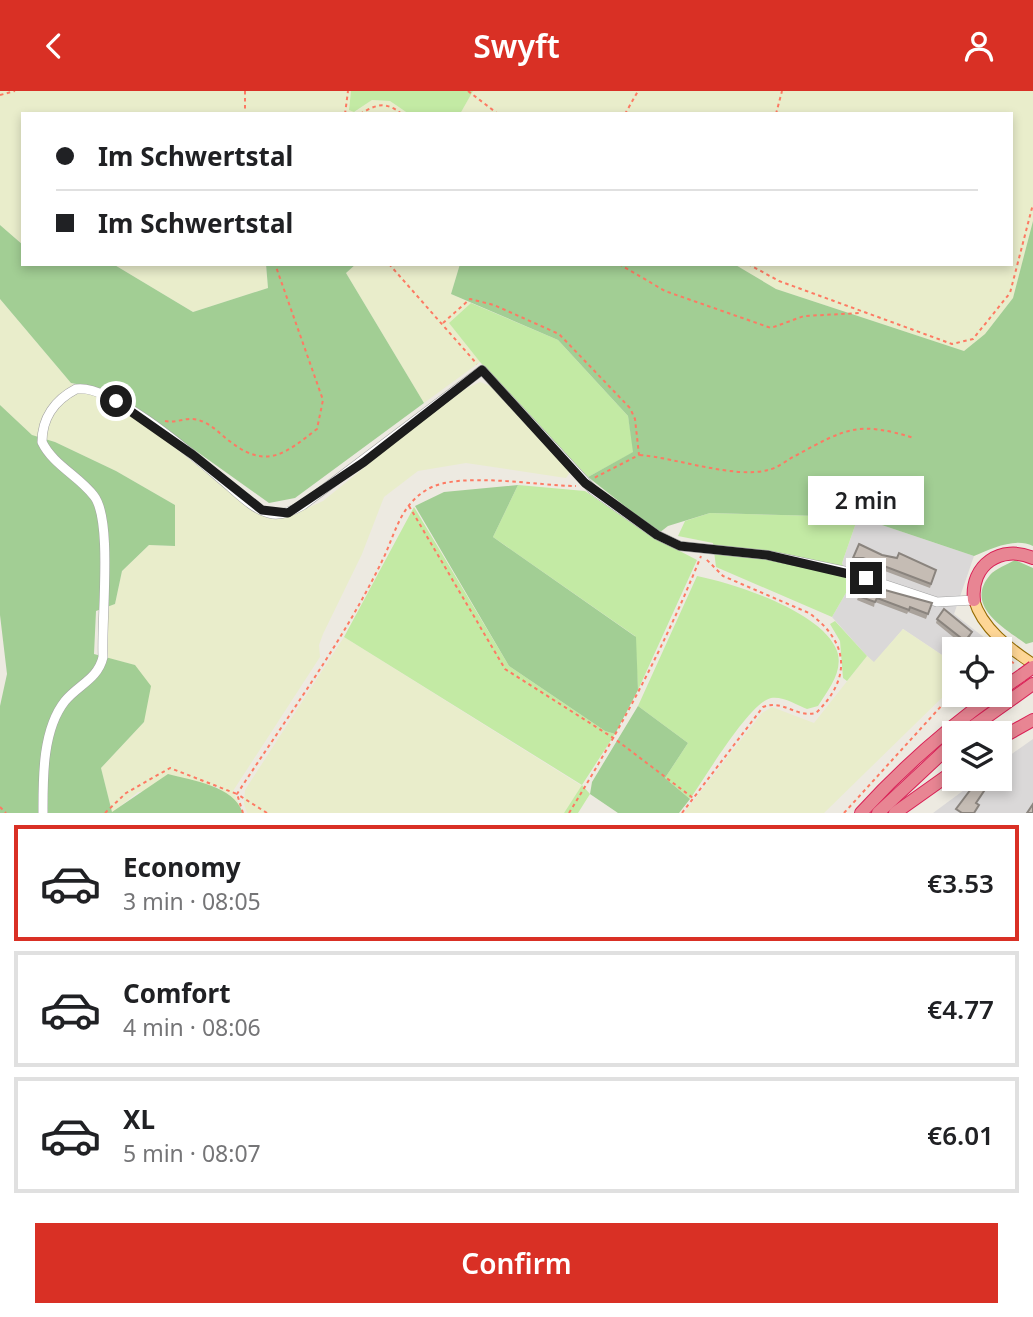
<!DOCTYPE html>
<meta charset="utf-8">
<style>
body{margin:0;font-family:"Noto Sans",sans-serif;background:#f2f2f2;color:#202124;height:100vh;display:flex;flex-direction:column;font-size:26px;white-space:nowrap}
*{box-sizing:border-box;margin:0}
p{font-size:23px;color:#757577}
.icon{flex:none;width:38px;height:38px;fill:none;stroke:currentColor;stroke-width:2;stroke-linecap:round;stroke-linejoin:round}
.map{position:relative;height:722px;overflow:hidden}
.details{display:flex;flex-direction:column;background:#fff;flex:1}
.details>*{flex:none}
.banner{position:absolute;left:21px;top:21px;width:992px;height:154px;border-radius:0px;box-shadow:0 4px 10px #0003;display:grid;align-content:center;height:154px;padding:0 35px;background:#fff}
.fabs{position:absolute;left:942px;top:546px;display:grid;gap:14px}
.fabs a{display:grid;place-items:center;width:70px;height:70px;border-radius:0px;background:#fff;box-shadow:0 4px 10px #0003;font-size:35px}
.end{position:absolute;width:32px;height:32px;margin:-16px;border:9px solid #1c1c1c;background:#fff;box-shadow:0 0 0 4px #fff}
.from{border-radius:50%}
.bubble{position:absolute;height:49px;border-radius:0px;background:#fff;box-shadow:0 4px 10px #0003;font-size:23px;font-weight:600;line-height:49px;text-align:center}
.banner b{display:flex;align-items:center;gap:24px;height:66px;font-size:26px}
.banner b+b{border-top:2px solid #e0e0e0}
.banner i{width:18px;height:18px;background:#202124}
ul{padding:12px 0 0;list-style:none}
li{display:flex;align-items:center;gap:21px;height:116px;margin:0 14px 10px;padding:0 21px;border:4px solid #e0e0e0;border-radius:0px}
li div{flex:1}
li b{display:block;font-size:26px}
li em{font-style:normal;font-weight:600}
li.current{border-color:#d93025}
li>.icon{width:63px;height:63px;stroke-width:1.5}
.button{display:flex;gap:14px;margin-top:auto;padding:14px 35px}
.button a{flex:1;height:80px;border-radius:0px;background:#d93025;color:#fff;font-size:28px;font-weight:600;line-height:80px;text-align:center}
header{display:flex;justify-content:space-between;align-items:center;height:91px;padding:0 35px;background:#d93025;color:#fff;font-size:32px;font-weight:600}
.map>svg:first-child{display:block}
.residential{fill:#dad8d8}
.farmland{fill:#e9edcb}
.grass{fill:#c3eaa4}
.forest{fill:#a2ce94}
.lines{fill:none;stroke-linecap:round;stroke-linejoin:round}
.minor-casing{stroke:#a3a3a3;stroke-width:10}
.major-casing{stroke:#936a00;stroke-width:12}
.highway-casing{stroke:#da2056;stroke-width:14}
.path{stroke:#fd7a63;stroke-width:2;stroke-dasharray:3.5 3.5;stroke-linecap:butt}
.minor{stroke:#fff;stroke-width:9}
.major{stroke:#fed696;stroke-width:10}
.highway{stroke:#e88593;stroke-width:12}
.highway-bridge-casing{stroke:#da2056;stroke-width:14;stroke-linecap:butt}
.highway-bridge{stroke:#e88593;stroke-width:12}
.wall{fill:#a9a29b}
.shaded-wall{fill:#8a847e}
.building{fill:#c5bcb4;stroke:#8a847e;stroke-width:2}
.route{stroke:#1c1c1c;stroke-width:9}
</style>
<header><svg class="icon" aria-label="back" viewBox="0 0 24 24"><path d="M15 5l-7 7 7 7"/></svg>Swyft<svg class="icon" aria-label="person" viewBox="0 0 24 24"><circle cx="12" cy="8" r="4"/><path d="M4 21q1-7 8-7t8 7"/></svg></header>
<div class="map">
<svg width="1033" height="722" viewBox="0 0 1033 722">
<rect width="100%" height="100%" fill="#edeae1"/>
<g class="residential">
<polygon points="858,426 974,465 954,523 990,551 985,558 954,558 954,572 903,538 874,572 867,565 832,526 850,495 842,472"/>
<polygon points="1033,648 1033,722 933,722 979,688 999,688 999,672"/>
</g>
<g class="farmland">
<polygon points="0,0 351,0 349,18 355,21 372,9 390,10 409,23 23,23 23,154 0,134"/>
<polygon points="473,0 1033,0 1033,130 1013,207 985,243 964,260 776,198 734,173 1012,173 1012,23 460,23"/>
<polygon points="113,173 266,173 268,197 193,221"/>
<polygon points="356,173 460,173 451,203 471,212 449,232 480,271 424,312 346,182"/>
<polygon points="0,208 71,292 123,316 260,424 276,427 290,425 323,410 456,302 480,291 498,298 571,380 566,387 466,372 418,380 384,406 362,463 323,543 319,554 320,566 233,700 240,715 216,695 138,701 112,722 101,677 144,631 135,574 107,567 104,517 115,513 122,480 149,454 174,455 175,414 116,380 55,351 32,344 0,314"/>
<polygon points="903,538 954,572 954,595 824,722 684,722 762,622 772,616 814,632 867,565 874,571"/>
<polygon points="344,546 582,695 564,722 247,722 244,713 245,699"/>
</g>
<g class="grass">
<polygon points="351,0 473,0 460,23 409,23 390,10 372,9 354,21 349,19"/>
<polygon points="471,212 558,249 628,325 634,361 588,386 480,271 449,232"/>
<polygon points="518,394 585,400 649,444 697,469 638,599 635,545 493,446"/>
<polygon points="414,416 509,575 605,640 615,643 582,694 590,703 578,722 564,722 582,694 344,546"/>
<polygon points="710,422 858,426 842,472 850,495 832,526 716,476 713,452 678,445 685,430"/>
<path d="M697,485C736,493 823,521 837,560C844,580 828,599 818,615L807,618C797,614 783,605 771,607C749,612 705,687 690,708L665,687L688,652L638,615Z"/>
<polygon points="835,530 867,565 847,590 843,587 840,550 830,533"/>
</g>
<g class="forest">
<path d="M1033,130V455C1015,446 991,458 974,465L858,426L710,422L668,435L659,442L588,386L633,361L628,325L558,249L451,203L460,173H734L776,198L964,260L985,243L1013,207Z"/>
<polygon points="0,134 23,154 23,173 113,173 193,221 268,197 266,173 356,173 346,182 424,312 295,407 269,412 112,300 71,292 0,208"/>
<path d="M0,314L32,344L55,351L116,380L175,414V455L149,454L122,480L115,513L96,520L94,563L135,574L151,595L144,631L101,677L112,721L168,683C193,690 233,694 243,722H0V615L7,583L0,524Z"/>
<polygon points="518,394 493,446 636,546 638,599 615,643 605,640 509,575 415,415 444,401"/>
<path d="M1015,469L1033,477V551L1026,553C1004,537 964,515 990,484C995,478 1008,473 1015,469Z"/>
<polygon points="638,615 688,652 665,687 690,708 679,722 618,722 590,703 592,691"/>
</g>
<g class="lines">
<g class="minor-casing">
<path id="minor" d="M43,722C43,688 42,639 65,610C78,594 98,588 103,566C101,530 113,429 94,405C79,385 53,374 42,351C42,327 55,309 76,298C110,292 193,364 220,387C235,399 253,420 273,423C284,424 294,419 303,414L482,279L593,399L657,444L680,455L767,464L844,480L937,511L974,509"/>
</g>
<g class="major-casing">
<path id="major" d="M974,509C982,537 1010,558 1033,573"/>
</g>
<g class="highway-casing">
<g id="highway">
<path d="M974,509C970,474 1001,453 1033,467"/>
<polyline points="999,600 1022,584"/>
<polyline points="964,642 1033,593"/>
<polyline points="999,648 1033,629"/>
<path d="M861,722C901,678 945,639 994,604"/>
<polyline points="878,722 954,651"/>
<polyline points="895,722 954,680"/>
</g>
</g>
<g class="path">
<polyline points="245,0 245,23"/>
<polyline points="468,0 498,23"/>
<polyline points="0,4 15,0"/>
<polyline points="345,23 348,0"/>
<path d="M360,23C377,13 385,10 402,23"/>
<polyline points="625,23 638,0"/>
<polyline points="776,23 782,0"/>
<polyline points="389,173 477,273"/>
<polyline points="619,173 665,200 771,237 804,225 861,222"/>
<polyline points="748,173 779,190 952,253 973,248 1010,202 1033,113"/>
<polyline points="443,232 470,208 494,214 559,243 630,317 635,328 639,364 594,387"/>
<path d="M165,330C177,333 188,324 201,330C213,334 222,345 232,352C268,379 287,361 317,338L323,309L275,173"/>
<path d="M640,364C676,367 735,388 768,379C778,377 788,368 797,364C846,337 859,330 914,347"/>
<polyline points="409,415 505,578 615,648 693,707"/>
<polyline points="999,563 1015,573"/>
<polyline points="0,716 6,722"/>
<polyline points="105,722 126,702 170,677 237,703 243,722"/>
<path d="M267,722L237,703C287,626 343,551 383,468C396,441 400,414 428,398C459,380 539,395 576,395"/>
<path d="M569,722C620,639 665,555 701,465"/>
<path d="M682,722L763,616C783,608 796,627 816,622C852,587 849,551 809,522L723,485L705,467"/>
<polyline points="844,722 954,601"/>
</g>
<use href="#minor" class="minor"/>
<use href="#major" class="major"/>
<use href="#highway" class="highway"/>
<g class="highway-bridge-casing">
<polyline id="highway-bridge" points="1022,584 1033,576"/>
</g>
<use href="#highway-bridge" class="highway-bridge"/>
</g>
<g class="wall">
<polygon points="859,453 882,464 936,479 930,497 861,471 851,471"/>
<polygon points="863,493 932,512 926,528 908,521 907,523 875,511 874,516 857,509"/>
<polygon points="937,528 972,541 970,546 963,554 936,532"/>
</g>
<polygon class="shaded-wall" points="853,467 863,467 861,471 851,471"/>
<g class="building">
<polygon points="859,453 882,464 897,467 899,462 936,479 931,493 863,467 853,467"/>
<polygon points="863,493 932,512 928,523 910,516 909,519 877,507 875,511 858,505"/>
<polygon points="944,518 972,541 965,550 937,528"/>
<polygon points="974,694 984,700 976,712 979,714 974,722 962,722 956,718"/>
<polygon points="1033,713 1033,722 1027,722"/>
</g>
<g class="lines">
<polyline class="route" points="116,310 193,364 262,419 288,422 364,371 482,279 585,392 657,444 680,455 767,464 866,487"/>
</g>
</svg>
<div class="fabs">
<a><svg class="icon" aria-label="locate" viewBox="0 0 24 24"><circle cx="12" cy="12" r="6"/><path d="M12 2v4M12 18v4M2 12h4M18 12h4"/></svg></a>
<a><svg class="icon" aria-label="layers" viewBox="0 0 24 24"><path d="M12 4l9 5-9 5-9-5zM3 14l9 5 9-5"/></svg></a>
</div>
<i class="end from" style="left:116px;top:310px"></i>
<i class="end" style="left:866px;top:487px"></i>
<div class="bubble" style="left:808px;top:385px;width:116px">2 min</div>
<div class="banner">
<b><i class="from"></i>Im Schwertstal</b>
<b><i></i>Im Schwertstal</b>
</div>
</div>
<section class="details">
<ul>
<li class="current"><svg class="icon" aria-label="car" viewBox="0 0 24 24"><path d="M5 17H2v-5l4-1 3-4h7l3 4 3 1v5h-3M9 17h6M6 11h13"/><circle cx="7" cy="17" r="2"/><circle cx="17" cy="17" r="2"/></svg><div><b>Economy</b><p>3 min · 08:05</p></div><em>€3.53</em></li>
<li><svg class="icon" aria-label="car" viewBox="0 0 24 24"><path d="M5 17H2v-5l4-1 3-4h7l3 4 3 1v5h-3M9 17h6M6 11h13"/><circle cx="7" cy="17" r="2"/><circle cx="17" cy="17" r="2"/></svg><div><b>Comfort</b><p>4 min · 08:06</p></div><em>€4.77</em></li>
<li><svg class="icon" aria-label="car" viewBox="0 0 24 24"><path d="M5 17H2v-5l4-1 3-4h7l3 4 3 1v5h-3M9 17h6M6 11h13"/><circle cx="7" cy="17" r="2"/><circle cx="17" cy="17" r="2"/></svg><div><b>XL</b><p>5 min · 08:07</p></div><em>€6.01</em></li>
</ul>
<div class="button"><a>Confirm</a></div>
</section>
